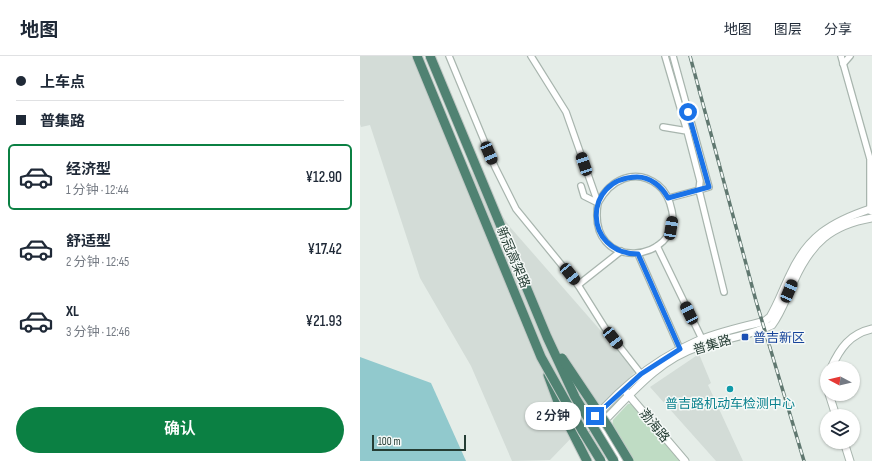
<!DOCTYPE html>
<html lang="zh">
<meta charset="utf-8">
<style>
body{margin:0;font-family:"Sofia Sans Condensed","Noto Sans SC",sans-serif;background:#f6f6f7;color:#1f2937;height:100vh;display:flex;flex-direction:column;font-size:15px;white-space:nowrap}
*{box-sizing:border-box;margin:0}
p{font-size:13px;color:#747a83}
.icon{flex:none;width:22px;height:22px;fill:none;stroke:currentColor;stroke-width:2;stroke-linecap:round;stroke-linejoin:round}
.map{position:relative;flex:1;overflow:hidden}
.sheet{display:flex;flex-direction:column;background:#fff;width:360px}
.sheet>*{flex:none}
.hud{display:grid;align-content:center;height:88px;padding:0 16px;background:#fff}
.needle{width:26px;rotate:277deg}
.fabs{position:absolute;left:460px;top:305px;display:grid;gap:8px}
.fabs a{display:grid;place-items:center;width:40px;height:40px;border-radius:50%;background:#fff;box-shadow:0 1px 3px #0004;font-size:20px}
.scale{position:absolute;left:12px;bottom:10px;width:94px;box-sizing:border-box;padding-left:4px;border:2px solid #253d34;border-top:0;font-size:11px;line-height:14px;white-space:nowrap;color:#253d34;-webkit-text-stroke:3px #f5f9f7;paint-order:stroke}
.end{position:absolute;width:18px;height:18px;margin:-9px;border:5px solid #1a73e8;background:#fff;box-shadow:0 0 0 2px #fff}
.from{border-radius:50%}
.bubble{position:absolute;height:28px;border-radius:14px;background:#fff;box-shadow:0 1px 3px #0004;font-size:13px;font-weight:600;line-height:28px;text-align:center}
.car{position:absolute;width:12px;height:24px;margin:-12px -6px;border-radius:5px;box-shadow:0 0 3px 1px #0007;background:linear-gradient(#222 24%,#8ab4d8 0 40%,#222 0 76%,#8ab4d8 0 86%,#222 0)}
.hud b{display:flex;align-items:center;gap:14px;height:38px;font-size:15px}
.hud b+b{border-top:1px solid #e0e1e3}
.hud i{width:10px;height:10px;background:#1f2937}
ul{padding:0;list-style:none}
li{display:flex;align-items:center;gap:12px;height:66px;margin:0 8px 6px;padding:0 8px;border:2px solid transparent;border-radius:6px}
li div{flex:1}
li b{display:block;font-size:15px}
li em{font-style:normal;font-weight:600}
li.on{border-color:#0b8043}
li>.icon{width:36px;height:36px;stroke-width:1.5}
.primary-button{display:flex;gap:8px;margin-top:auto;padding:8px 16px}
.primary-button a{flex:1;height:46px;border-radius:24px;background:#0b8043;color:#fff;font-size:16px;font-weight:600;line-height:46px;text-align:center}
header{display:flex;align-items:center;gap:24px;box-sizing:border-box;height:56px;padding:0 20px;background:#fff;border-bottom:1px solid #e0e1e3}
header strong{font-size:19px}
nav{display:flex;gap:22px;margin-inline-start:auto;font-size:14px}
main{display:flex;flex:1;min-height:0}
.map>svg:first-child{display:block}
.built{fill:#d3dcd7}
.green{fill:#bfdcc4}
.water{fill:#91c9cd}
.lines{fill:none;stroke-linecap:round;stroke-linejoin:round}
.minor-casing{stroke:#a8b5ae;stroke-width:8}
.tertiary-casing{stroke:#a8b5ae;stroke-width:9}
.secondary-casing{stroke:#a4b8af;stroke-width:10}
.trunk-casing{stroke:#c2c9c6;stroke-width:11}
.minor{stroke:#fff;stroke-width:5.5}
.tertiary{stroke:#fff;stroke-width:7}
.secondary{stroke:#fff;stroke-width:8}
.trunk{stroke:#508272;stroke-width:9}
.rail-casing{stroke:#607870;stroke-width:3.5}
.rail{stroke:#f5f9f7;stroke-width:2;stroke-dasharray:6;stroke-linecap:butt}
.trunk-bridge-casing{stroke:#c2c9c6;stroke-width:11;stroke-linecap:butt}
.trunk-bridge{stroke:#508272;stroke-width:9}
.route{stroke:#1a73e8;stroke-width:5}
.transit-dot{fill:#1a4fb4;stroke:#f5f9f7;stroke-width:1.5}
.culture-dot{fill:#0f9aa8;stroke:#f5f9f7;stroke-width:1.5}
.labels{text-anchor:middle;stroke-width:3;stroke-linejoin:round;paint-order:stroke}
.street-label{font-size:13px;fill:#253d34;stroke:#f5f9f7}
.transit-label{font-size:13px;fill:#164399;stroke:#f5f9f7;text-anchor:start}
.culture-label{font-size:13px;fill:#0d838f;stroke:#f5f9f7}
</style>
<header>
<strong>地图</strong>
<nav><a>地图</a><a>图层</a><a>分享</a></nav>
</header>
<main>
<section class="sheet">
<div class="hud">
<b><i class="from"></i>上车点</b>
<b><i></i>普集路</b>
</div>
<ul>
<li class="on"><svg class="icon" aria-label="car" viewBox="0 0 24 24"><path d="M5 17H2v-5l4-1 3-4h7l3 4 3 1v5h-3M9 17h6M6 11h13"/><circle cx="7" cy="17" r="2"/><circle cx="17" cy="17" r="2"/></svg><div><b>经济型</b><p>1 分钟 · 12:44</p></div><em>¥12.90</em></li>
<li><svg class="icon" aria-label="car" viewBox="0 0 24 24"><path d="M5 17H2v-5l4-1 3-4h7l3 4 3 1v5h-3M9 17h6M6 11h13"/><circle cx="7" cy="17" r="2"/><circle cx="17" cy="17" r="2"/></svg><div><b>舒适型</b><p>2 分钟 · 12:45</p></div><em>¥17.42</em></li>
<li><svg class="icon" aria-label="car" viewBox="0 0 24 24"><path d="M5 17H2v-5l4-1 3-4h7l3 4 3 1v5h-3M9 17h6M6 11h13"/><circle cx="7" cy="17" r="2"/><circle cx="17" cy="17" r="2"/></svg><div><b>XL</b><p>3 分钟 · 12:46</p></div><em>¥21.93</em></li>
</ul>
<div class="primary-button"><a>确认</a></div>
</section>
<div class="map">
<svg width="512" height="405" viewBox="0 0 512 405">
<rect width="100%" height="100%" fill="#e5ede8"/>
<g class="built">
<polygon points="0,0 61,0 109,112 150,171 276,315 190,404 152,405 111,310 60,222 10,69 1,71 0,68"/>
<polygon points="339,298 351,327 348,329 383,405 356,405 290,331"/>
</g>
<polygon class="green" points="268,348 273,348 323,405 273,405 252,372 253,364"/>
<polygon class="water" points="0,301 71,327 106,405 0,405"/>
<g class="lines">
<g class="minor-casing">
<g id="minor">
<polyline points="89,0 135,111 156,153 218,229 245,272 281,318"/>
<path d="M171,0L206,56L238,147C226,219 322,206 312,155C310,145 307,136 298,129C275,111 250,124 238,147"/>
<polyline points="305,0 327,75"/>
<polyline points="313,0 349,131 339,134 364,236"/>
<polyline points="481,0 510,103 510,155"/>
<polyline points="483,8 490,0"/>
<polyline points="303,71 327,75 340,125 339,134 309,142"/>
<polyline points="221,130 224,140 238,147"/>
<polyline points="297,190 342,283"/>
<polyline points="278,198 320,293"/>
<polyline points="218,229 261,195"/>
</g>
</g>
<g class="tertiary-casing">
<g id="tertiary">
<path d="M471,312C480,292 490,278 512,273"/>
<polyline points="267,337 325,405"/>
<polyline points="469,338 476,360"/>
<path d="M241,368C270,339 298,304 338,291C363,283 389,280 412,269C422,256 427,239 434,225C451,187 471,169 512,162"/>
<path d="M221,380C250,340 290,306 335,286C357,276 383,271 405,265L410,261C418,248 423,233 430,219C447,181 471,166 510,153L512,155"/>
<polyline points="484,386 490,405"/>
</g>
</g>
<g class="secondary-casing">
<polyline id="secondary" points="235,361 260,405"/>
</g>
<g class="trunk-casing">
<polyline id="trunk" points="188,319 201,354 227,405"/>
</g>
<use href="#minor" class="minor"/>
<use href="#tertiary" class="tertiary"/>
<use href="#secondary" class="secondary"/>
<use href="#trunk" class="trunk"/>
<g class="rail-casing">
<polyline id="rail" points="330,0 396,245 444,405"/>
</g>
<use href="#rail" class="rail"/>
<g class="trunk-bridge-casing">
<g id="trunk-bridge">
<polyline points="57,0 181,301 223,376 241,405"/>
<polyline points="70,0 187,281 215,341 254,405"/>
<polyline points="202,302 249,372 269,405"/>
</g>
</g>
<use href="#trunk-bridge" class="trunk-bridge"/>
</g>
<g class="lines">
<path class="route" d="M235,360L281,318L320,293L278,198C223,198 222,122 277,121C291,121 302,131 308,142L349,131L328,56"/>
</g>
<rect class="transit-dot" x="381" y="277" width="8" height="8" rx="2"/>
<circle class="culture-dot" cx="370" cy="333" r="4"/>
<g class="labels">
<g class="street-label">
<text transform="translate(154 201) rotate(67)" y="5">新冠高架路</text>
<text transform="translate(352 288) rotate(-17)" y="5">普集路</text>
<text transform="translate(295 369) rotate(50)" y="5">渤海路</text>
</g>
<g class="transit-label">
<text x="393" y="286">普吉新区</text>
</g>
<g class="culture-label">
<text x="370" y="352">普吉路机动车检测中心</text>
</g>
</g>
</svg>
<div class="fabs">
<a><svg class="needle" viewBox="-14 -14 28 28"><path d="M0-13l5 13h-10z" fill="#e53935"/><path d="M0 13l5-13h-10z" fill="#747a83"/></svg></a>
<a><svg class="icon" aria-label="layers" viewBox="0 0 24 24"><path d="M12 4l9 5-9 5-9-5zM3 14l9 5 9-5"/></svg></a>
</div>
<div class="scale">100 m</div>
<i class="end from" style="left:328px;top:56px"></i>
<i class="end" style="left:235px;top:360px"></i>
<div class="bubble" style="left:165px;top:346px;width:56px">2 分钟</div>
<i class="car" style="left:129px;top:97px;rotate:157deg"></i>
<i class="car" style="left:224px;top:108px;rotate:341deg"></i>
<i class="car" style="left:311px;top:172px;rotate:9deg"></i>
<i class="car" style="left:210px;top:218px;rotate:141deg"></i>
<i class="car" style="left:429px;top:235px;rotate:23deg"></i>
<i class="car" style="left:329px;top:257px;rotate:334deg"></i>
<i class="car" style="left:253px;top:282px;rotate:142deg"></i>
</div>
</main>
